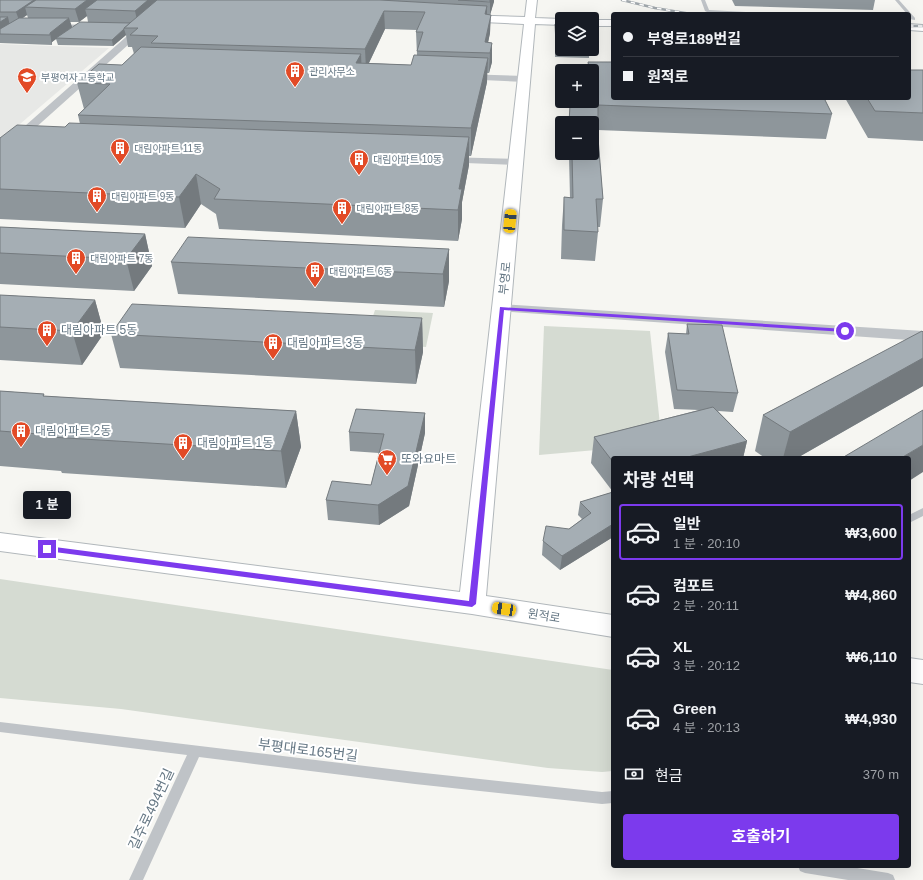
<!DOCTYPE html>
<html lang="ko">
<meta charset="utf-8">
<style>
body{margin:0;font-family:Helvetica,"Noto Sans KR",sans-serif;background:#242831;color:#f1f3f6;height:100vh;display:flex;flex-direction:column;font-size:15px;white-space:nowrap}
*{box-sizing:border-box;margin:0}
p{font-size:13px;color:#9ea1a6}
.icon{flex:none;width:22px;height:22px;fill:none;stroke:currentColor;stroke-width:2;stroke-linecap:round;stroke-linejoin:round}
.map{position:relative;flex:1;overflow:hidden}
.panel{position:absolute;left:611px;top:456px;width:300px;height:412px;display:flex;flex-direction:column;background:#171b24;border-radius:4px;box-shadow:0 4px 16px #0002}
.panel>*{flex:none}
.top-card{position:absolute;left:611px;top:12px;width:300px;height:88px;border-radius:4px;box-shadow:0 4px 16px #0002;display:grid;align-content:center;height:88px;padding:0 12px;background:#171b24}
.buttons{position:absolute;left:555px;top:12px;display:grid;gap:8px}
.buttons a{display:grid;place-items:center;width:44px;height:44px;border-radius:4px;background:#171b24;box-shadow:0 4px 16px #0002;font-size:20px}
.end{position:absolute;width:18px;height:18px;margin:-9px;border:5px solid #7c3aed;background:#fff;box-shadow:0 0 0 2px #fff}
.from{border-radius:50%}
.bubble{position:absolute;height:28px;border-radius:4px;background:#171b24;box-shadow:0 4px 16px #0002;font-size:13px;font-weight:700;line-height:28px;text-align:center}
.car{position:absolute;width:12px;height:24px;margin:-12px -6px;border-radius:5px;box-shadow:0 0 3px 1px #0007;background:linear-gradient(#f5c518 24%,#345 0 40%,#f5c518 0 76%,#345 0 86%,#f5c518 0)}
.top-card b{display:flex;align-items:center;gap:14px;height:38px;font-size:15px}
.top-card b+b{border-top:1px solid #363941}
.top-card i{width:10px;height:10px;background:#f1f3f6}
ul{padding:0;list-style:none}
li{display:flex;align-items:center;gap:12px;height:56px;margin:0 8px 6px;padding:0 4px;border:2px solid transparent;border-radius:4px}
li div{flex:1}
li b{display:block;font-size:15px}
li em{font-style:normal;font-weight:700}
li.active{border-color:#7c3aed}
li>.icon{width:36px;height:36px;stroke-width:1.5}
h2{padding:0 12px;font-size:18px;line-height:48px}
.pay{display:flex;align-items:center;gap:10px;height:44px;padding:0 12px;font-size:15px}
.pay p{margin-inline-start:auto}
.cta{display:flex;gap:8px;margin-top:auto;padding:8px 12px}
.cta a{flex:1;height:46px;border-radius:4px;background:#7c3aed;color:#fff;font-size:16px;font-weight:700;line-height:46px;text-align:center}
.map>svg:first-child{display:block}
.built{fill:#e7e8e6}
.green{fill:#d5dbd2}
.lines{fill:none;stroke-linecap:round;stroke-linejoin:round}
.secondary-casing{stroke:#b1b7bb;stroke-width:2}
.lane{fill:#bfc3c7;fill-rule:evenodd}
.street{fill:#bfc3c7;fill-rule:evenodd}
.secondary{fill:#fff;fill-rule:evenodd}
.rail-casing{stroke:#a0a7ac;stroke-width:2.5}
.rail{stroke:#fff;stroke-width:1.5;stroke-dasharray:4.5;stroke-linecap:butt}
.wall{fill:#8e969b;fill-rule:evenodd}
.shaded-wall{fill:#747a7e}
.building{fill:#a5aeb4;stroke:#747a7e}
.route{fill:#7c3aed}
.labels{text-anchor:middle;stroke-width:4;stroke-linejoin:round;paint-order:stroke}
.far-poi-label{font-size:10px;fill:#657784;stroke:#fff;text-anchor:start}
.street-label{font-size:12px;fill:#657784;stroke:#fff}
.poi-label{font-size:12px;fill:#657784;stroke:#fff;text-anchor:start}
.near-street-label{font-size:14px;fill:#657784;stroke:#fff}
</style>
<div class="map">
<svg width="923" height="880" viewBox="0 0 923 880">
<rect width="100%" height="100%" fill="#f6f6f2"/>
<polygon class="built" points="0,44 109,48 0,141"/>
<g class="green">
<polygon points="375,310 433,313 426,347 364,343"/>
<polygon points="544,326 650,331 661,434 619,448 539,455"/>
<polygon points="0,579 613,670 613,771 602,772 548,768 121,709 0,698"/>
</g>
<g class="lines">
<g class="secondary-casing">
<g id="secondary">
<polygon points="527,0 537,0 535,18 562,19 562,25 535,24 486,596 613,615 613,637 472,614 0,551 0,533 460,592 524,24 461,21 456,18 461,15 525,17"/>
<rect x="592" y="20" width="21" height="6"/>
<polygon points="909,24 923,25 923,31 909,30"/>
<polygon points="909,658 923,660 923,684 909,682"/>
</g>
</g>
<g class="lane">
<polygon points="701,0 705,0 709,10 784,14 707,12 705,11"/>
<polygon points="895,0 899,0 915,18 915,20 909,19 909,14 907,14"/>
<polygon points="57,24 88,25 90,26 88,27 59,26"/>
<polygon points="923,508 923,516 909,523 909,515"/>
<polygon points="0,722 415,772 602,792 613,791 613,803 602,804 415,784 199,757 143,880 129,880 187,755 0,732"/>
<polygon points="798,866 845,866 888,873 893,875 895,880 848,880 805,873 800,871"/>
</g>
<g class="street">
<polygon points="160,0 168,0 167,10 4,156 0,157 0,148 160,7"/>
<polygon points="463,74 525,76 530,79 525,82 460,79 458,77"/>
<polygon points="444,157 516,159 520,160 522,162 520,164 516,165 440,162 438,160 440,158"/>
<polygon points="502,304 923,331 923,341 497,311 495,308 497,305"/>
</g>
<use href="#secondary" class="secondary"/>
<g class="rail-casing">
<g id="rail">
<polyline points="622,0 655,8 691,14"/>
<polyline points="909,26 923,26"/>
</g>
</g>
<use href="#rail" class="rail"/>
</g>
<g class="wall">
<path d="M0,0H494L490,15V33L488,42L492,43V62L489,73H487V82L471,156H469V165L462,202V219L458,241L219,229L216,214L201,204L185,228L0,219V138L65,127L80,124L78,115L84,109L77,83L122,65L134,54L132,47H128L126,35L113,46L58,45L56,39L52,42V45L0,43ZM27,15L28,18H23ZM87,16L88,22L60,36L72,27L70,22H79ZM385,29L417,30L416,32L417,55L411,65L369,63Z"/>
<polygon points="732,0 875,0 873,10 735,6"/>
<polygon points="562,22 562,49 589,49 589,58 555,57 555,24"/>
<polygon points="588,62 832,114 826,139 598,130 598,138 603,199 600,227 597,227 598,232 595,261 561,259 562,225 564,197 570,198 569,156 566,156 566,153 592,153 570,105 570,101 592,101 588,69"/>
<polygon points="923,70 923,141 868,138 845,98 909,98"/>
<polygon points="0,227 145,234 152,266 134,291 0,284"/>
<polygon points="449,249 449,281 444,307 178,294 171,262"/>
<polygon points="0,295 95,300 104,333 82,365 0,360"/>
<polygon points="422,318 423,352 416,384 120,368 111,334"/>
<polygon points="687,324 738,393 733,412 718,411 747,441 743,458 613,458 613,537 560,570 542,555 543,541 569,529 582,519 578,515 580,502 613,492 591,463 594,437 699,410 674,409 665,352 668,333 686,334"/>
<polygon points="923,332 923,386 797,458 765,458 755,451 763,415"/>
<polygon points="0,391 44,394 44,396 296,411 301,447 286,488 62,473 61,471 0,466"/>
<polygon points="425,413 425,433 409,506 379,525 328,520 326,500 371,485 379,453 350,451 349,432"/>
</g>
<g class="shaded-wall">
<polygon points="34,0 46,0 25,7 27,15 19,20 16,12"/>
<polygon points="87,0 108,0 85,9 87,16 79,22 75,9"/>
<polygon points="148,0 158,0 138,24 135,11"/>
<polygon points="490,0 494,0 494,2 490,15"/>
<polygon points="487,6 487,24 485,14"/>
<polygon points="384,11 385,29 366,69 365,49"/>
<polygon points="491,15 490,33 486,53 485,42"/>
<polygon points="8,17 10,26 0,33 0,22"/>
<polygon points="69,18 72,27 52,42 52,45 50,33"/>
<polygon points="124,29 126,35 113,46 112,40"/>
<polygon points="492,43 492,62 489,73 490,53"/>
<polygon points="361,54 362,78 356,63"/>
<polygon points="488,58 487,82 471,156 471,128"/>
<polygon points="469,137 469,165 462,202 462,219 458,241 458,210 459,189"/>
<polygon points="196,174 201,204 185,228 179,197"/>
<polygon points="145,234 152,266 134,291 126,259"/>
<polygon points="449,249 449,281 444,307 443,274"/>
<polygon points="95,300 104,333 82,365 72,331"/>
<polygon points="422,318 423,352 416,384 415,350"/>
<polygon points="923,358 923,386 797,458 783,458 790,432"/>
<polygon points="296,411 301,447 286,488 281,451"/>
<polygon points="425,413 425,433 409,506 379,525 378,505"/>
<polygon points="747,441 743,458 684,458"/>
<polygon points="923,445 923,472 909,481 909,458 901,458"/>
<polygon points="613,524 613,537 560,570 562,556"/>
</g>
<g class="building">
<polygon points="0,0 34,0 16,12 0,12"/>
<polygon points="36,0 87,0 75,9 25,7"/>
<polygon points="97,0 148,0 135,11 85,9"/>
<polygon points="157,0 380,0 487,6 485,14 491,15 485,42 492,43 490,53 417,51 423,32 416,32 425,12 384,11 365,49 151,43 158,36 130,35 138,28 124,28"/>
<polygon points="458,0 490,0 490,2"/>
<polygon points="693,13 710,14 682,14"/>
<polygon points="0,17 8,17 0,22"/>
<polygon points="19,18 69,18 50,33 50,35 0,34 0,29"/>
<polygon points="80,22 130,23 124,28 124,29 112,40 56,38"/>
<polygon points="562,22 562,44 556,44 555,24"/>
<polygon points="141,47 361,54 356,63 411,65 414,55 488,58 471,128 78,115 110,84 77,83 99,64 122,65"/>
<polygon points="588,62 613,62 613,98 824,98 832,114 598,105 598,138 603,199 596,199 598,232 564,230 564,197 573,198 572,153 592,153 592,123 569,123 570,105 572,105 572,101 592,101 592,71 572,71 572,69 589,69"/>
<polygon points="909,70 923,70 923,113 875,111 867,98 909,98"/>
<polygon points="69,123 469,137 459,189 462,189 458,210 214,199 220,189 196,174 179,197 0,189 0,138 17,125 65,127"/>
<polygon points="0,227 145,234 126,259 0,253"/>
<polygon points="188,237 449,249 443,274 171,262"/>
<polygon points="0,295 95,300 72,331 0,327"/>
<polygon points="132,304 422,318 415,350 111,334"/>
<polygon points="687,324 722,325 738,393 677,390 668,333 689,334"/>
<polygon points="922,331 923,332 923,358 790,432 763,415"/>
<polygon points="0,391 44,394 43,396 296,411 281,451 50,437 51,435 0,431"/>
<polygon points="713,407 747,441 684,458 613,458 613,462 594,437"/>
<polygon points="356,409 425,413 408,486 378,505 326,500 332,481 371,485 384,434 349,432"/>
<polygon points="923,410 923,445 901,458 842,458"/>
<polygon points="613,492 613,524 562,556 543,541 546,526 569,529 591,513 580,502"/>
</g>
<polygon class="route" points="500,307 845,329 848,331 845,332 504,310 476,604 472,607 47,551 44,549 47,546 469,601"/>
<defs>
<g id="building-pin" transform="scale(1)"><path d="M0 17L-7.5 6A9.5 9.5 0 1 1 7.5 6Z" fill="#e24a26" stroke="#fff"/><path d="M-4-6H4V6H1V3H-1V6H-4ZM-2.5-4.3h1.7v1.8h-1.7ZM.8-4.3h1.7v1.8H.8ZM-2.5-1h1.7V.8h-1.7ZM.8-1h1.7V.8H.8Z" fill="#fff"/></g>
<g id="school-pin" transform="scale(1)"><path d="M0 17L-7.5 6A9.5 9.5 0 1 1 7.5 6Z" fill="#e24a26" stroke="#fff"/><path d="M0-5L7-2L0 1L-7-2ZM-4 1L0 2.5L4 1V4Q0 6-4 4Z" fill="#fff"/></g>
<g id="supermarket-pin" transform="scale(1)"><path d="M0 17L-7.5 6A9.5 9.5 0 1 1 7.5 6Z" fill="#e24a26" stroke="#fff"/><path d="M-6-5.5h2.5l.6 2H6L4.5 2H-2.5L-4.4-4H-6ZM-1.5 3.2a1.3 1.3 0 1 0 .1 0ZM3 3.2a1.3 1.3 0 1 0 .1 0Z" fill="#fff"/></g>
</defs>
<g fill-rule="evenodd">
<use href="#building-pin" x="295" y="71"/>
<use href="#school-pin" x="27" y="77"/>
<use href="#building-pin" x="120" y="148"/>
<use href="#building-pin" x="359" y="159"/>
<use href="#building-pin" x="97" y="196"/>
<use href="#building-pin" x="342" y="208"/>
<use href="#building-pin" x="76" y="258"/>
<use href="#building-pin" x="315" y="271"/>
<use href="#building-pin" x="47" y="330"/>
<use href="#building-pin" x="273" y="343"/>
<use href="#building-pin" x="21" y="431"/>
<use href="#building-pin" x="183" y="443"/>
<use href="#supermarket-pin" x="387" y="459"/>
</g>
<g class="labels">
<g class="far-poi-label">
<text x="309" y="75">관리사무소</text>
<text x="41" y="81">부평여자고등학교</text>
<text x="134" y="152">대림아파트 11동</text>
<text x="373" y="163">대림아파트 10동</text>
<text x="111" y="200">대림아파트 9동</text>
<text x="356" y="212">대림아파트 8동</text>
<text x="90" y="262">대림아파트 7동</text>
<text x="329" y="275">대림아파트 6동</text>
</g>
<g class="street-label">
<text transform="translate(505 278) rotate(-84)" y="4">부영로</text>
<text transform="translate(544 616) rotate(9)" y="4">원적로</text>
</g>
<g class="poi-label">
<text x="61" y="334">대림아파트 5동</text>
<text x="287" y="347">대림아파트 3동</text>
<text x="35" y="435">대림아파트 2동</text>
<text x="197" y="447">대림아파트 1동</text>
<text x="401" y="463">또와요마트</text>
</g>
<g class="near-street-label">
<text transform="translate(308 750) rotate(7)" y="5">부평대로165번길</text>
<text transform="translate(151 809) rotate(-65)" y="5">길주로494번길</text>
</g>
</g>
</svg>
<div class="buttons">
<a><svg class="icon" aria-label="layers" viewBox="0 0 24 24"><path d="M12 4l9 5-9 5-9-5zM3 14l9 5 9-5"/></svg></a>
<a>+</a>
<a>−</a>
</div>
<i class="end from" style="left:845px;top:331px"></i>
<i class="end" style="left:47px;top:549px"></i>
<div class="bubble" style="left:23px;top:491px;width:48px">1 분</div>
<i class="car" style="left:510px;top:221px;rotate:6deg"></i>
<i class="car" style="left:504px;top:609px;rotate:279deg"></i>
<div class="top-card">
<b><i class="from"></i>부영로189번길</b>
<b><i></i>원적로</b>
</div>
<section class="panel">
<h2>차량 선택</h2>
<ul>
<li class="active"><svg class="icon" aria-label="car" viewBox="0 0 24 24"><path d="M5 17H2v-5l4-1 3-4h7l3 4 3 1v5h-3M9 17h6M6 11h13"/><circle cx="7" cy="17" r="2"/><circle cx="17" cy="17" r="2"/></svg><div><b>일반</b><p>1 분 · 20:10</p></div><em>₩3,600</em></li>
<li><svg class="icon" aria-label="car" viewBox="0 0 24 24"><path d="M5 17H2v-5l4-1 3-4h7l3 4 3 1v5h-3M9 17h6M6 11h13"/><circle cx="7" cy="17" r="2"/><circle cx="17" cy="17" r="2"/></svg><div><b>컴포트</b><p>2 분 · 20:11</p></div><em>₩4,860</em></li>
<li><svg class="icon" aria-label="car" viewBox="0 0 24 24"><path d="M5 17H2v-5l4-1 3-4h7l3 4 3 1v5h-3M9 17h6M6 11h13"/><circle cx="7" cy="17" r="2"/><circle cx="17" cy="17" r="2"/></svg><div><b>XL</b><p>3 분 · 20:12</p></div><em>₩6,110</em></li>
<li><svg class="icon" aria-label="car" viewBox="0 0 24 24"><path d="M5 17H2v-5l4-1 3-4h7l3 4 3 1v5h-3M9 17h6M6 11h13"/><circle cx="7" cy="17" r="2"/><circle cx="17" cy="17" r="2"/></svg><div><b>Green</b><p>4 분 · 20:13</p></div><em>₩4,930</em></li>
</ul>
<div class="pay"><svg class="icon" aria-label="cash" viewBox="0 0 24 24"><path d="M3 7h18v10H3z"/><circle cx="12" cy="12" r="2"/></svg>현금<p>370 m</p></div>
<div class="cta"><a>호출하기</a></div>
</section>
</div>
